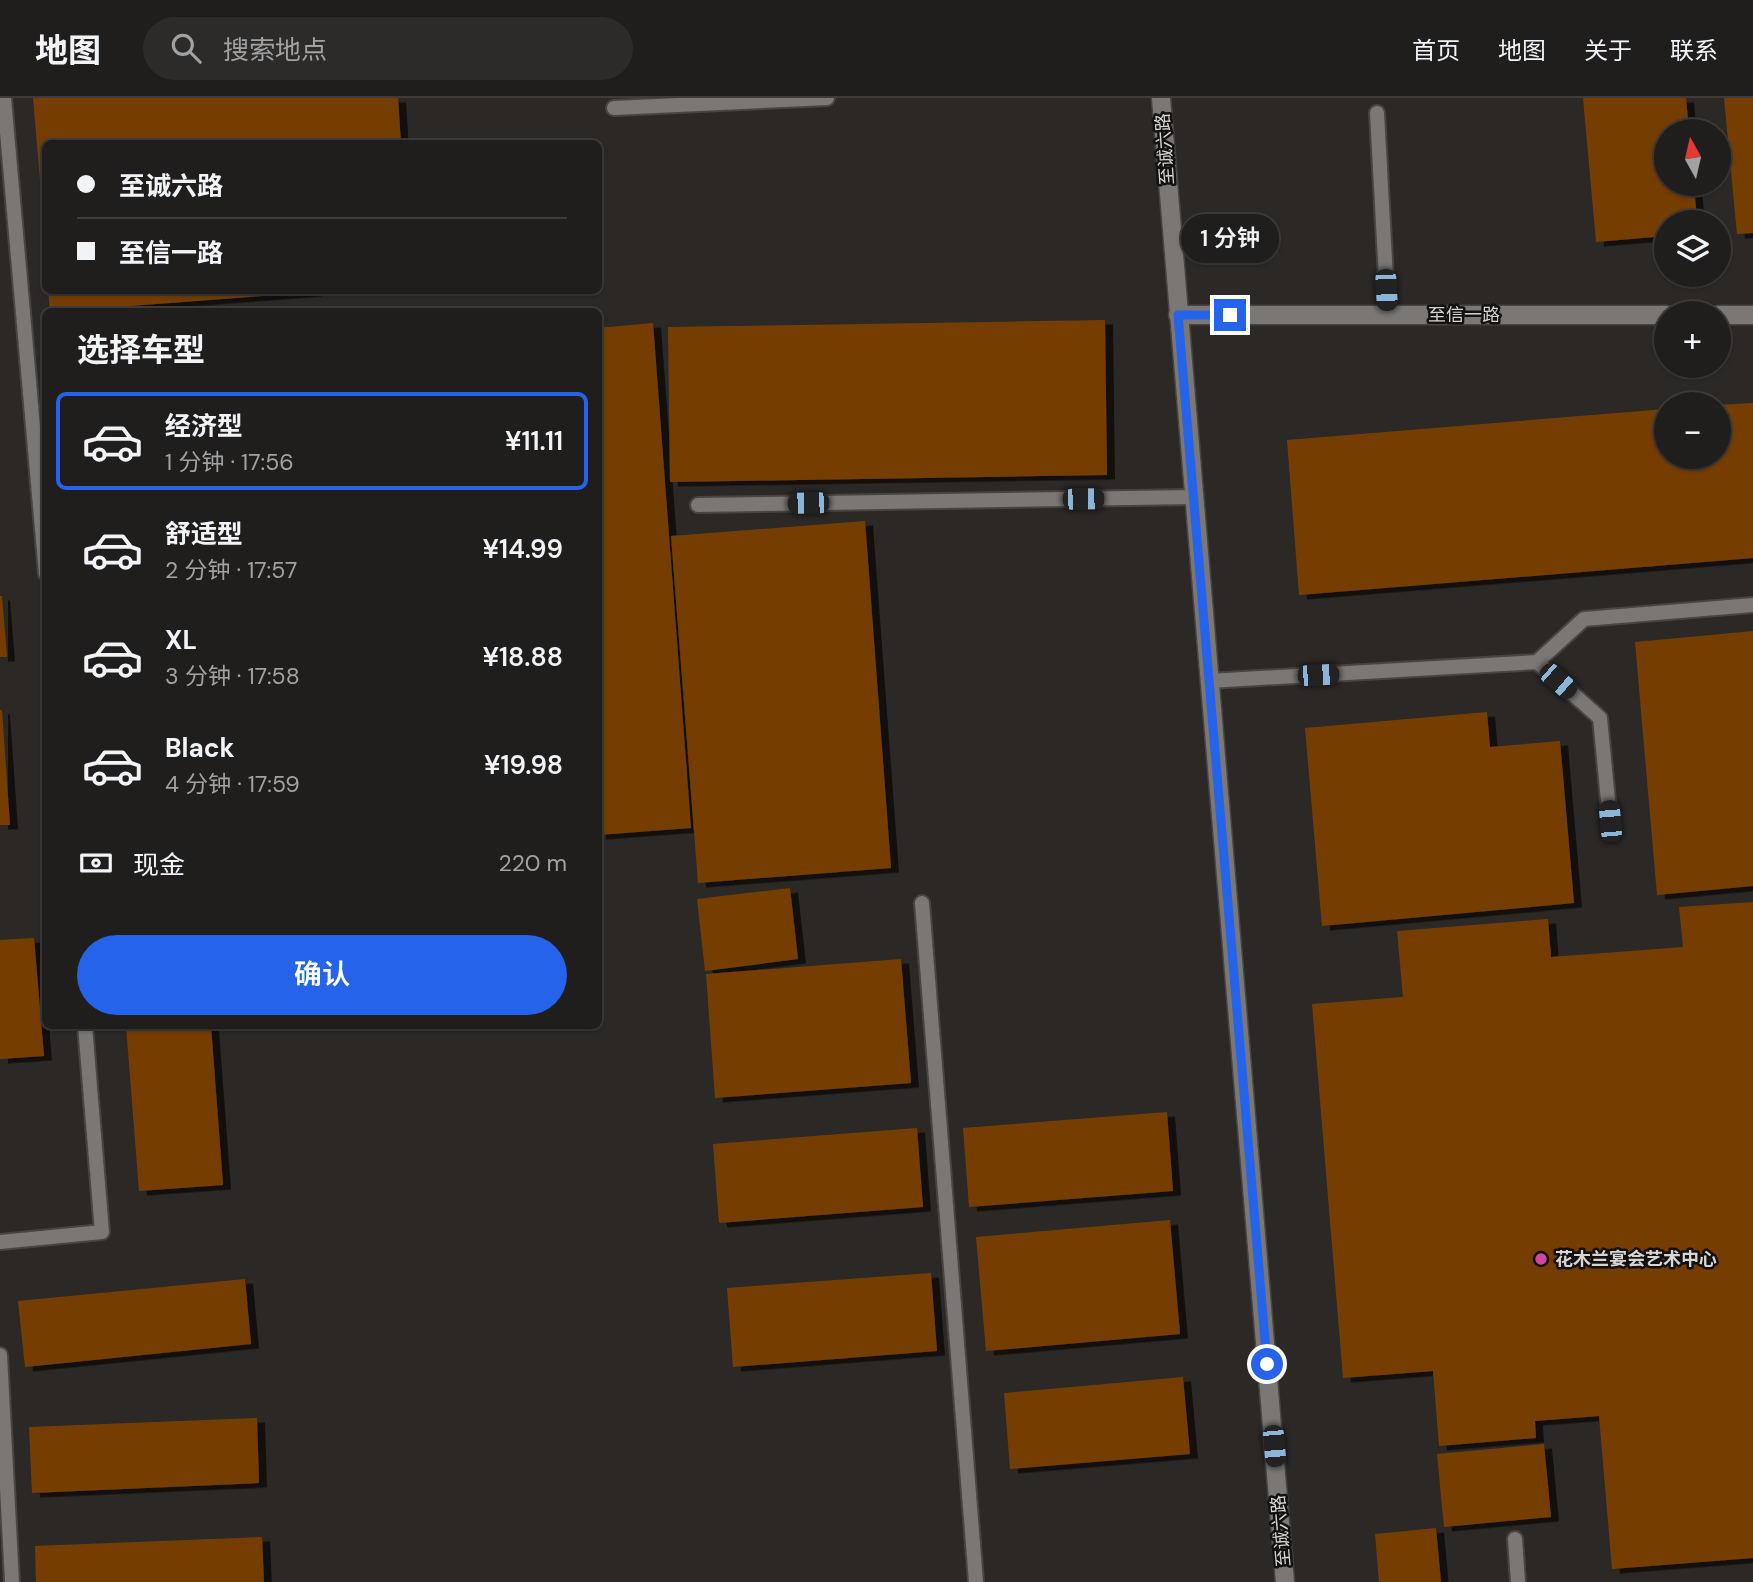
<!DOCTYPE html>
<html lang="zh">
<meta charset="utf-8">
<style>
body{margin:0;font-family:"DM Sans","Noto Sans SC",sans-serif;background:#2d2b29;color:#f1f3f6;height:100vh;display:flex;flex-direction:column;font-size:26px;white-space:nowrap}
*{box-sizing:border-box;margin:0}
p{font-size:23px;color:#a2a2a3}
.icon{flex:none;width:38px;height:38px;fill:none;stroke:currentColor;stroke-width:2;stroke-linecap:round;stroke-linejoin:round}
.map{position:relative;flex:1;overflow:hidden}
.drawer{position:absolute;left:42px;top:210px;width:560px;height:721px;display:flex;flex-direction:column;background:#201e1c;border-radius:10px;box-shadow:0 2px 5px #0004,0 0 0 2px #3d3c3b}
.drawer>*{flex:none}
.top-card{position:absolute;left:42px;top:42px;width:560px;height:154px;border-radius:10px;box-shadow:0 2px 5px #0004,0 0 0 2px #3d3c3b;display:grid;align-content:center;height:154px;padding:0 35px;background:#201e1c}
.needle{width:46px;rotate:352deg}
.tools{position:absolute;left:1654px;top:21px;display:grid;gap:14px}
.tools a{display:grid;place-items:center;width:77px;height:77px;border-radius:50%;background:#201e1c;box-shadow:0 2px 5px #0004,0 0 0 2px #3d3c3b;font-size:35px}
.end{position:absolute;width:32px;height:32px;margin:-16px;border:9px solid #2563eb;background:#fff;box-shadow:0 0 0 4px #fff}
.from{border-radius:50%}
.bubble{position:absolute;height:49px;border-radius:24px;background:#201e1c;box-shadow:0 2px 5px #0004,0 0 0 2px #3d3c3b;font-size:23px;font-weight:600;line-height:49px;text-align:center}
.car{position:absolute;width:21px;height:42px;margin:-21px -10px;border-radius:9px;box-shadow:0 0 5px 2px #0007;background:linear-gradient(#222 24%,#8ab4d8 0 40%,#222 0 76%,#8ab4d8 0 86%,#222 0)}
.top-card b{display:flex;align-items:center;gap:24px;height:66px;font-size:26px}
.top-card b+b{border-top:2px solid #3d3c3b}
.top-card i{width:18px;height:18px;background:#f1f3f6}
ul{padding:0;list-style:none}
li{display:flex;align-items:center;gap:21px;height:98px;margin:0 14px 10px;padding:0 21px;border:4px solid transparent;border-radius:10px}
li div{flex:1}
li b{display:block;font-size:26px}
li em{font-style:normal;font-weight:600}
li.active{border-color:#2563eb}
li>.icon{width:63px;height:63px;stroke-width:1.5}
h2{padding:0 35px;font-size:32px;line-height:84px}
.pay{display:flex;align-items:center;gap:18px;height:77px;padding:0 35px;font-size:26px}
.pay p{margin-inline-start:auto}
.cta{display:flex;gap:14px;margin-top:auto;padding:14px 35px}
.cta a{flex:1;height:80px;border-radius:42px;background:#2563eb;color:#fff;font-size:28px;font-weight:600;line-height:80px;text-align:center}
header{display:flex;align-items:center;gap:42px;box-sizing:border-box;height:98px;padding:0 35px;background:#201e1c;border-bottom:2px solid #3d3c3b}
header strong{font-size:33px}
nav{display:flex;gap:38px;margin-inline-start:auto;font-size:24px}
.search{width:490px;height:63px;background:#2d2b29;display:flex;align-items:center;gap:18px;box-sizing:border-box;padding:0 24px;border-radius:38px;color:#a2a2a3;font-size:26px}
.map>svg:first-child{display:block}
.building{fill:#763e00;filter:url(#shadow)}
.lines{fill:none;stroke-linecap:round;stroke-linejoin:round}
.lane-casing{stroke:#474442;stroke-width:18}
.secondary-casing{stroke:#474442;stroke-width:21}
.lane{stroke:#7a7774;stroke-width:14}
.secondary{stroke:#7a7774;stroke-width:18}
.route{stroke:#2563eb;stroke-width:9}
.hotel-dot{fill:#d1479c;stroke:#131110;stroke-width:2.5}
.labels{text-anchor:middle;stroke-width:5;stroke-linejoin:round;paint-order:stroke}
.street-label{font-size:18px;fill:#d8d6d4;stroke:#131110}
.poi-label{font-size:18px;font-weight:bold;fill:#d8d6d4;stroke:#131110;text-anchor:start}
</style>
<header>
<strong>地图</strong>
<div class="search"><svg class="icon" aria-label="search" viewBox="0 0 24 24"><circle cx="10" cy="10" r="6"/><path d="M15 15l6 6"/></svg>搜索地点</div>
<nav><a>首页</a><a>地图</a><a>关于</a><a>联系</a></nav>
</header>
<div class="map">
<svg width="1753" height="1484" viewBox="0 0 1753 1484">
<defs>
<filter id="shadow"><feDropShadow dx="8" dy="4.5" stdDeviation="0" flood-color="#0009"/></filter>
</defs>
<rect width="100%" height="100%" fill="#2b2826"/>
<g class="building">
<polygon points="33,0 398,0 401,46 46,46 46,130 44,130"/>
<polygon points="1583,0 1686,0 1689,33 1666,33 1666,86 1694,86 1697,124 1666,124 1666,138 1596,144"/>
<polygon points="1724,0 1753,0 1753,135 1737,136"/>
<polygon points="48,192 313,192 314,194 50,214"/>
<polygon points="1105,222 1107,377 670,384 668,229"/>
<polygon points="653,225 691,730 598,737 598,230"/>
<polygon points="1753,305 1753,460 1299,497 1287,342 1666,311 1666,359 1718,359 1718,307"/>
<polygon points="865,423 891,770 698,785 671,438"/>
<polygon points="0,498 2,498 7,559 0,559"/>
<polygon points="1753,533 1753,788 1657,797 1635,544"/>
<polygon points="0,612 2,612 10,727 0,727"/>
<polygon points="1487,614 1490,649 1560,643 1574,805 1322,828 1305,630"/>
<polygon points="790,790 798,861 705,873 697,801"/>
<polygon points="1753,804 1753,1460 1612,1471 1599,1318 1535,1323 1536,1340 1439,1348 1433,1273 1343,1280 1312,906 1403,899 1397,833 1548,821 1551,859 1683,849 1679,809"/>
<polygon points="34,840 44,958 0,961 0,842"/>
<polygon points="901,861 911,985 715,1000 706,876"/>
<polygon points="126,928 211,928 223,1087 139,1093"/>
<polygon points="1167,1014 1173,1093 969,1109 963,1030"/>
<polygon points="917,1030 923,1109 719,1125 713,1046"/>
<polygon points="1170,1122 1180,1236 986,1253 976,1139"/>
<polygon points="931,1175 937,1253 733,1269 727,1190"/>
<polygon points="245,1181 251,1246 25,1269 18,1203"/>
<polygon points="1183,1279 1190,1356 1010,1371 1004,1295"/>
<polygon points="257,1320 259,1385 32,1395 29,1329"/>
<polygon points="1544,1346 1551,1419 1444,1429 1437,1356"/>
<polygon points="1436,1430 1441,1484 1379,1484 1375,1436"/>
<polygon points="262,1439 264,1484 36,1484 35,1448"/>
</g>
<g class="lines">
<g class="lane-casing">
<g id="lane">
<polyline points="4,0 46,476"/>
<polyline points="614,10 827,0"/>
<polyline points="1377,15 1388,217"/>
<polyline points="698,407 1193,399"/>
<polyline points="1537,564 1584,521 1753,507"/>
<polyline points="1209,583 1537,564 1600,620 1610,723"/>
<polyline points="922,805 976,1484"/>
<polyline points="0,1144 102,1134 85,928"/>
<polyline points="0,1257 12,1484"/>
<polyline points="1515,1441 1518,1484"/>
</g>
</g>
<g class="secondary-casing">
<g id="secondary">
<polyline points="1161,0 1285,1484"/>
<polyline points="1178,217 1666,217"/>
<polyline points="1718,217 1753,217"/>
</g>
</g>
<use href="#lane" class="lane"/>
<use href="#secondary" class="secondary"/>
</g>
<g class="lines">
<polyline class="route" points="1230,217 1178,217 1267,1266"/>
</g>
<circle class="hotel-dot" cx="1541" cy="1161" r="7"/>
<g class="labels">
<g class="street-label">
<text transform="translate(1165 51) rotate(-94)" y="6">至诚六路</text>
<text x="1464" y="223">至信一路</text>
<text transform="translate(1281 1433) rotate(-95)" y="6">至诚六路</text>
</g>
<g class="poi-label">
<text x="1555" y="1167">花木兰宴会艺术中心</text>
</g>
</g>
</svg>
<div class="tools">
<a><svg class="needle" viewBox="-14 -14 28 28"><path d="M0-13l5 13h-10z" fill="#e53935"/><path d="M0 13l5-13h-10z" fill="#a2a2a3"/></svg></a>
<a><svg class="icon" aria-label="layers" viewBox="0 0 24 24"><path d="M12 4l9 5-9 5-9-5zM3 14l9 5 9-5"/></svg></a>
<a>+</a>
<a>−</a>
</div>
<i class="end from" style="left:1267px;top:1266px"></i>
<i class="end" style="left:1230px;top:217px"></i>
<div class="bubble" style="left:1181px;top:116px;width:98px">1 分钟</div>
<i class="car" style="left:1386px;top:192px;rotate:177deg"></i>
<i class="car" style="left:1083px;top:401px;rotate:89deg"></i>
<i class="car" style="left:808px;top:405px;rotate:269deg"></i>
<i class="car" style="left:1318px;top:577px;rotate:87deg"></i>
<i class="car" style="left:1558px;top:583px;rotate:131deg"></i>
<i class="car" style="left:1610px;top:723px;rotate:355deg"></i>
<i class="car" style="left:1274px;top:1348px;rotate:175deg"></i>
<div class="top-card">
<b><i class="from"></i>至诚六路</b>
<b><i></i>至信一路</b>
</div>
<section class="drawer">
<h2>选择车型</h2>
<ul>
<li class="active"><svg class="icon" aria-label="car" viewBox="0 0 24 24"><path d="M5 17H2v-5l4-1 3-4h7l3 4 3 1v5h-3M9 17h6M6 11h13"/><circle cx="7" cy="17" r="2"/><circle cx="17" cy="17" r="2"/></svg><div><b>经济型</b><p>1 分钟 · 17:56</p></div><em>¥11.11</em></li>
<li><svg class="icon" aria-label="car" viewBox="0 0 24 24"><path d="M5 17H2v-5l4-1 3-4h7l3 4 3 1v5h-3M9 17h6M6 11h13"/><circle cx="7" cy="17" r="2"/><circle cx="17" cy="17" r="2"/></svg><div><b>舒适型</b><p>2 分钟 · 17:57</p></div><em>¥14.99</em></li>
<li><svg class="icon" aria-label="car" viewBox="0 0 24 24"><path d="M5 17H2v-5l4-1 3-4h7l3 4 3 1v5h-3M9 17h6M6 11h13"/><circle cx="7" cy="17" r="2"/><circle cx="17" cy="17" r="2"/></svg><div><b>XL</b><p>3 分钟 · 17:58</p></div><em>¥18.88</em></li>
<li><svg class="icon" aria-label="car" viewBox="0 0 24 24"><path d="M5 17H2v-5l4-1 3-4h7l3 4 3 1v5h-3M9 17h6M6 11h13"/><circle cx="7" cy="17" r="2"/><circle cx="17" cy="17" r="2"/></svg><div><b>Black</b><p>4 分钟 · 17:59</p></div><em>¥19.98</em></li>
</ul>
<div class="pay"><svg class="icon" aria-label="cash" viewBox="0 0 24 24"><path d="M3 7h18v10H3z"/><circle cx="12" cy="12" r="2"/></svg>现金<p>220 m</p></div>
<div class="cta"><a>确认</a></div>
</section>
</div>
